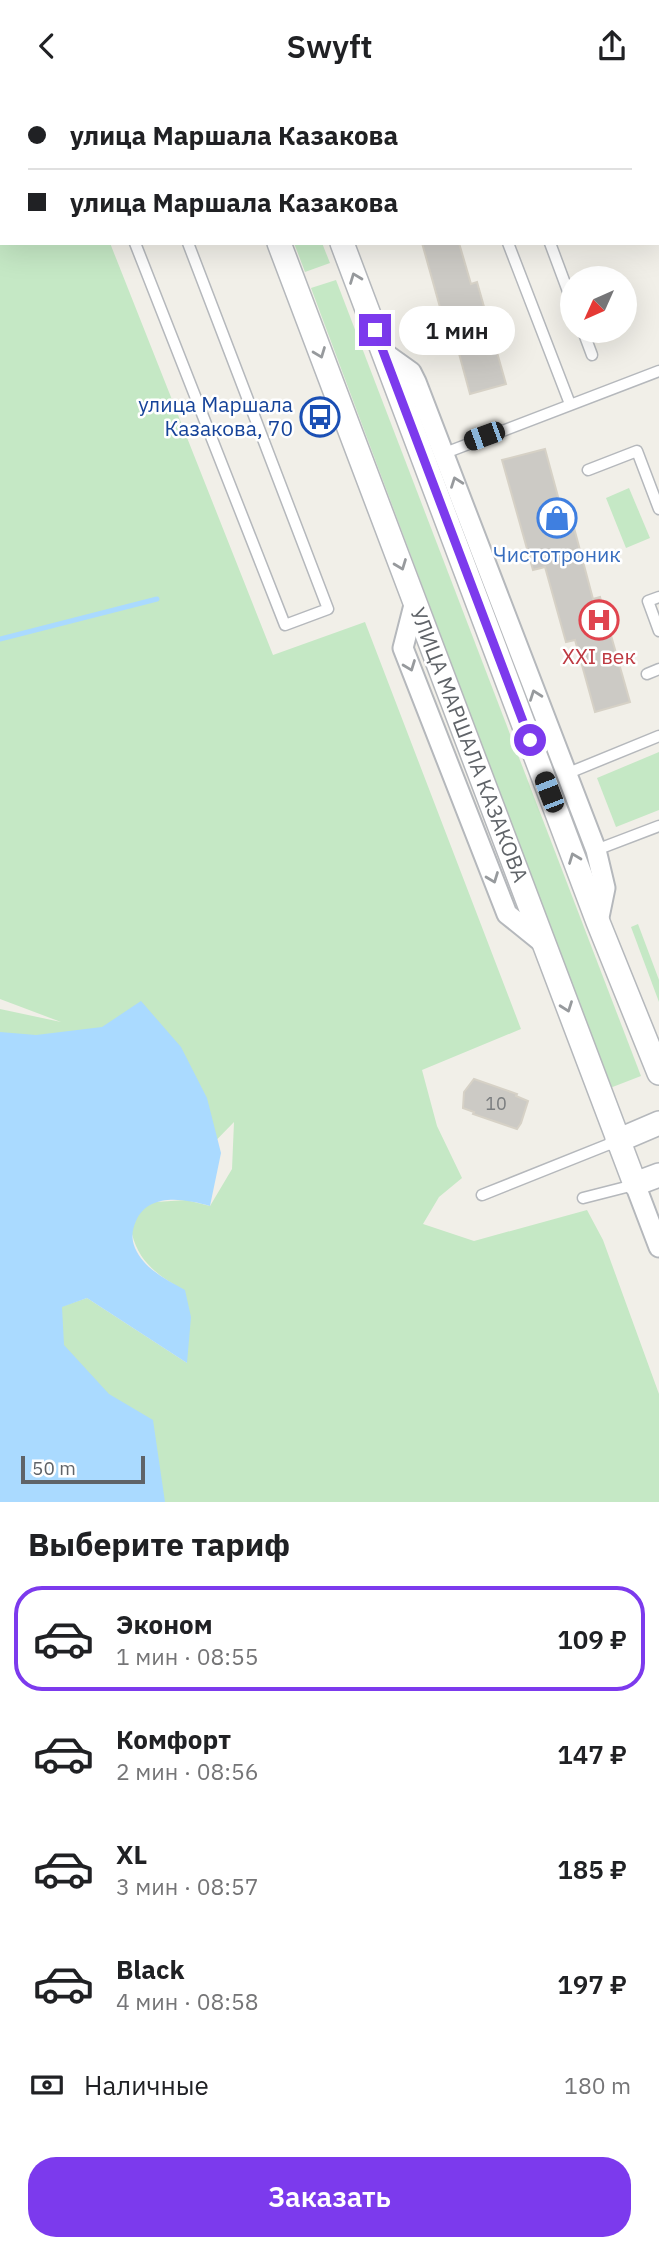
<!DOCTYPE html>
<html lang="ru">
<meta charset="utf-8">
<style>
body{margin:0;font-family:"IBM Plex Sans",sans-serif;background:#f2f2f2;color:#202124;height:100vh;display:flex;flex-direction:column;font-size:26px;white-space:nowrap}
*{box-sizing:border-box;margin:0}
p{font-size:23px;color:#757577}
.icon{flex:none;width:38px;height:38px;fill:none;stroke:currentColor;stroke-width:2;stroke-linecap:round;stroke-linejoin:round}
.map{position:relative;height:1411px;overflow:hidden}
.side{display:flex;flex-direction:column;background:#fff;flex:1}
.side>*{flex:none}
.banner{position:absolute;left:0px;top:0px;width:660px;height:154px;box-shadow:0 7px 28px #0002;display:grid;align-content:center;height:154px;padding:0 28px;background:#fff}
.needle{width:46px;rotate:225deg}
.buttons{position:absolute;left:560px;top:175px;display:grid;gap:14px}
.buttons a{display:grid;place-items:center;width:77px;height:77px;border-radius:50%;background:#fff;box-shadow:0 7px 28px #0002;font-size:35px}
.scale{position:absolute;left:21px;bottom:18px;width:124px;box-sizing:border-box;padding-left:7px;border:4px solid #5f6368;border-top:0;font-size:19px;line-height:24px;white-space:nowrap;color:#5f6368;-webkit-text-stroke:5px #fff;paint-order:stroke}
.end{position:absolute;width:32px;height:32px;margin:-16px;border:9px solid #7c3aed;background:#fff;box-shadow:0 0 0 4px #fff}
.from{border-radius:50%}
.bubble{position:absolute;height:49px;border-radius:24px;background:#fff;box-shadow:0 7px 28px #0002;font-size:23px;font-weight:600;line-height:49px;text-align:center}
.car{position:absolute;width:21px;height:42px;margin:-21px -10px;border-radius:9px;box-shadow:0 0 5px 2px #0007;background:linear-gradient(#222 24%,#8ab4d8 0 40%,#222 0 76%,#8ab4d8 0 86%,#222 0)}
.banner b{display:flex;align-items:center;gap:24px;height:66px;font-size:26px}
.banner b+b{border-top:2px solid #e0e0e0}
.banner i{width:18px;height:18px;background:#202124}
ul{padding:0;list-style:none}
li{display:flex;align-items:center;gap:21px;height:105px;margin:0 14px 10px;padding:0 14px;border:4px solid transparent;border-radius:28px}
li div{flex:1}
li b{display:block;font-size:26px}
li em{font-style:normal;font-weight:600}
li.active{border-color:#7c3aed}
li>.icon{width:63px;height:63px;stroke-width:1.5}
h2{padding:0 28px;font-size:32px;line-height:84px}
.pay{display:flex;align-items:center;gap:18px;height:77px;padding:0 28px;font-size:26px}
.pay p{margin-inline-start:auto}
.action{display:flex;gap:14px;margin-top:auto;padding:14px 28px}
.action a{flex:1;height:80px;border-radius:28px;background:#7c3aed;color:#fff;font-size:28px;font-weight:600;line-height:80px;text-align:center}
header{display:flex;justify-content:space-between;align-items:center;height:91px;padding:0 28px;background:#fff;font-size:32px;font-weight:600}
.map>svg:first-child{display:block}
.green{fill:#c5e8c5;fill-rule:evenodd}
.water{fill:#aadaff}
.lines{fill:none;stroke-linecap:round;stroke-linejoin:round}
.stream{stroke:#aadaff;stroke-width:5}
.building{fill:#cccac5;stroke:#d6d1c6;stroke-width:2}
.service-casing{stroke:#b5b8bc;stroke-width:13}
.minor-casing{stroke:#b5b8bc;stroke-width:23}
.tertiary-casing{stroke:#b5b8bc;stroke-width:26}
.service{stroke:#fff;stroke-width:10}
.minor{stroke:#fff;stroke-width:19}
.tertiary{stroke:#fff;stroke-width:23}
.oneway{stroke:#979a9d}
.route{stroke:#7c3aed;stroke-width:9}
.labels{text-anchor:middle;stroke-width:5;stroke-linejoin:round;paint-order:stroke}
.number-label{font-size:18px;fill:#7a7d7f}
.transit-label{font-size:21px;fill:#164399;stroke:#fff;text-anchor:end}
.shop-label{font-size:21px;fill:#366cbe;stroke:#fff}
.health-label{font-size:21px;fill:#be3a42;stroke:#fff}
.street-label{font-size:21px;fill:#5f6368;stroke:#fff}
</style>
<header><svg class="icon" aria-label="back" viewBox="0 0 24 24"><path d="M15 5l-7 7 7 7"/></svg>Swyft<svg class="icon" aria-label="share" viewBox="0 0 24 24"><path d="M12 15V3M7 8l5-5 5 5M5 13v7h14v-7"/></svg></header>
<div class="map">
<svg width="659" height="1411" viewBox="0 0 659 1411">
<rect width="100%" height="100%" fill="#f1efe8"/>
<g class="green">
<path d="M0,0H162L2,2V152H110L273,564L365,531L521,938L422,979L437,1035L462,1087L439,1106L423,1133L474,1150L587,1119L603,1149L659,1303V1411H0V918L61,931L0,908ZM234,1031L232,1078L210,1115L186,1109L156,1111ZM132,1143C139,1172 160,1186 185,1200L187,1272L87,1207L63,1215Z"/>
<polygon points="294,152 322,152 330,172 305,181"/>
<polygon points="336,189 641,985 610,997 311,197"/>
<polygon points="629,397 650,447 626,457 606,407"/>
<polygon points="659,661 659,719 616,736 597,687"/>
<polygon points="638,833 659,889 659,911 631,836"/>
</g>
<path class="water" d="M141,910L181,956L207,1007L221,1062L210,1115C185,1108 149,1101 136,1130C132,1139 131,1147 135,1157C144,1178 167,1189 185,1199L191,1226L187,1272L87,1207L62,1216L64,1254L109,1303L153,1329L165,1411H0V941L36,944L102,936Z"/>
<g class="lines">
<polyline class="stream" points="0,548 157,508"/>
</g>
<g class="building">
<polygon points="422,152 459,152 471,193 477,191 506,293 470,303 451,233 445,234"/>
<polygon points="545,358 566,435 573,433 593,508 600,506 630,611 595,621 575,549 566,551 545,476 533,479 502,369"/>
<polygon points="474,988 517,1003 516,1005 528,1010 521,1032 517,1038 473,1023 474,1021 463,1017 464,1001"/>
</g>
<g class="lines">
<g class="service-casing">
<g id="service">
<polyline points="450,0 451,2"/>
<polyline points="636,0 636,2"/>
<polyline points="658,56 659,56"/>
<polyline points="135,152 285,534 328,518 188,152"/>
<polyline points="508,152 570,313"/>
<polyline points="550,152 572,211"/>
<polyline points="583,240 592,264"/>
<polyline points="445,362 659,280"/>
<polyline points="588,379 637,360 659,418"/>
<polyline points="659,506 648,510 659,540"/>
<polyline points="647,583 659,578"/>
<polyline points="566,683 659,645"/>
<polyline points="596,759 659,735"/>
<polyline points="482,1104 617,1050"/>
<polyline points="583,1107 634,1094"/>
</g>
</g>
<g class="minor-casing">
<g id="minor">
<polyline points="187,0 188,2"/>
<polyline points="383,261 411,281 416,291 596,759 605,797 598,831"/>
<polyline points="415,510 403,557 507,823 543,852"/>
<polyline points="635,1093 659,1156"/>
</g>
</g>
<g class="tertiary-casing">
<g id="tertiary">
<polyline points="221,0 222,2"/>
<polyline points="284,0 285,2"/>
<polyline points="279,152 635,1093 659,1084"/>
<polyline points="342,152 598,831 659,982"/>
<polyline points="617,1050 659,1032"/>
</g>
</g>
<use href="#service" class="service"/>
<use href="#minor" class="minor"/>
<use href="#tertiary" class="tertiary"/>
</g>
<defs><path id="oneway-chevron" d="M-2-3.5L2.5 0L-2 3.5" fill="none" stroke-width="1.6" stroke-linecap="round" stroke-linejoin="round" transform="scale(1.75)"/></defs>
<g class="oneway">
<use href="#oneway-chevron" transform="translate(355 187) rotate(-111)"/>
<use href="#oneway-chevron" transform="translate(320 262) rotate(69)"/>
<use href="#oneway-chevron" transform="translate(456 391) rotate(-110)"/>
<use href="#oneway-chevron" transform="translate(401 474) rotate(69)"/>
<use href="#oneway-chevron" transform="translate(410 575) rotate(69)"/>
<use href="#oneway-chevron" transform="translate(535 604) rotate(-110)"/>
<use href="#oneway-chevron" transform="translate(574 767) rotate(-111)"/>
<use href="#oneway-chevron" transform="translate(493 787) rotate(69)"/>
<use href="#oneway-chevron" transform="translate(567 916) rotate(70)"/>
</g>
<g class="lines">
<polyline class="route" points="375,239 530,649"/>
</g>
<defs>
<g id="bus-ring" transform="scale(2.0125)"><circle r="9.5" fill="#fff" stroke="#1a4fb4" stroke-width="1.5"/><path d="M-5-6H5V4H4V6H2V4H-2V6H-4V4H-5ZM-3.5-4V0h7V-4ZM-3.5 1.2v1.5H-2V1.2ZM2 1.2v1.5H3.5V1.2Z" fill="#1a4fb4"/></g>
<g id="shop-ring" transform="scale(2.0125)"><circle r="9.5" fill="#fff" stroke="#3f7fe0" stroke-width="1.5"/><path d="M-5-2.5h2.3a2.7 3.5 0 0 1 5.4 0H5L5.5 6h-11ZM-1.5-2.5h3a1.5 2.3 0 0 0-3 0Z" fill="#3f7fe0"/></g>
<g id="hospital-ring" transform="scale(2.0125)"><circle r="9.5" fill="#fff" stroke="#e0444e" stroke-width="1.5"/><path d="M-5-5h3v3.5h4V-5h3V5h-3V1.5h-4V5h-3Z" fill="#e0444e"/></g>
</defs>
<g fill-rule="evenodd">
<use href="#bus-ring" x="320" y="326"/>
<use href="#shop-ring" x="557" y="427"/>
<use href="#hospital-ring" x="599" y="529"/>
</g>
<g class="labels">
<g class="number-label">
<text x="496" y="1019">10</text>
</g>
<g class="transit-label">
<text x="293" y="321">улица Маршала<tspan x="293" dy="24">Казакова, 70</tspan></text>
</g>
<g class="shop-label">
<text x="557" y="471">Чистотроник</text>
</g>
<g class="health-label">
<text x="599" y="573">XXI век</text>
</g>
<g class="street-label">
<text transform="translate(469 654) rotate(69)" y="7">УЛИЦА МАРШАЛА КАЗАКОВА</text>
</g>
</g>
</svg>
<div class="buttons">
<a><svg class="needle" viewBox="-14 -14 28 28"><path d="M0-13l5 13h-10z" fill="#e53935"/><path d="M0 13l5-13h-10z" fill="#757577"/></svg></a>
</div>
<div class="scale">50 m</div>
<i class="end from" style="left:530px;top:649px"></i>
<i class="end" style="left:375px;top:239px"></i>
<div class="bubble" style="left:399px;top:215px;width:116px">1 мин</div>
<i class="car" style="left:484px;top:345px;rotate:250deg"></i>
<i class="car" style="left:549px;top:701px;rotate:339deg"></i>
<div class="banner">
<b><i class="from"></i>улица Маршала Казакова</b>
<b><i></i>улица Маршала Казакова</b>
</div>
</div>
<section class="side">
<h2>Выберите тариф</h2>
<ul>
<li class="active"><svg class="icon" aria-label="car" viewBox="0 0 24 24"><path d="M5 17H2v-5l4-1 3-4h7l3 4 3 1v5h-3M9 17h6M6 11h13"/><circle cx="7" cy="17" r="2"/><circle cx="17" cy="17" r="2"/></svg><div><b>Эконом</b><p>1 мин · 08:55</p></div><em>109 ₽</em></li>
<li><svg class="icon" aria-label="car" viewBox="0 0 24 24"><path d="M5 17H2v-5l4-1 3-4h7l3 4 3 1v5h-3M9 17h6M6 11h13"/><circle cx="7" cy="17" r="2"/><circle cx="17" cy="17" r="2"/></svg><div><b>Комфорт</b><p>2 мин · 08:56</p></div><em>147 ₽</em></li>
<li><svg class="icon" aria-label="car" viewBox="0 0 24 24"><path d="M5 17H2v-5l4-1 3-4h7l3 4 3 1v5h-3M9 17h6M6 11h13"/><circle cx="7" cy="17" r="2"/><circle cx="17" cy="17" r="2"/></svg><div><b>XL</b><p>3 мин · 08:57</p></div><em>185 ₽</em></li>
<li><svg class="icon" aria-label="car" viewBox="0 0 24 24"><path d="M5 17H2v-5l4-1 3-4h7l3 4 3 1v5h-3M9 17h6M6 11h13"/><circle cx="7" cy="17" r="2"/><circle cx="17" cy="17" r="2"/></svg><div><b>Black</b><p>4 мин · 08:58</p></div><em>197 ₽</em></li>
</ul>
<div class="pay"><svg class="icon" aria-label="cash" viewBox="0 0 24 24"><path d="M3 7h18v10H3z"/><circle cx="12" cy="12" r="2"/></svg>Наличные<p>180 m</p></div>
<div class="action"><a>Заказать</a></div>
</section>
